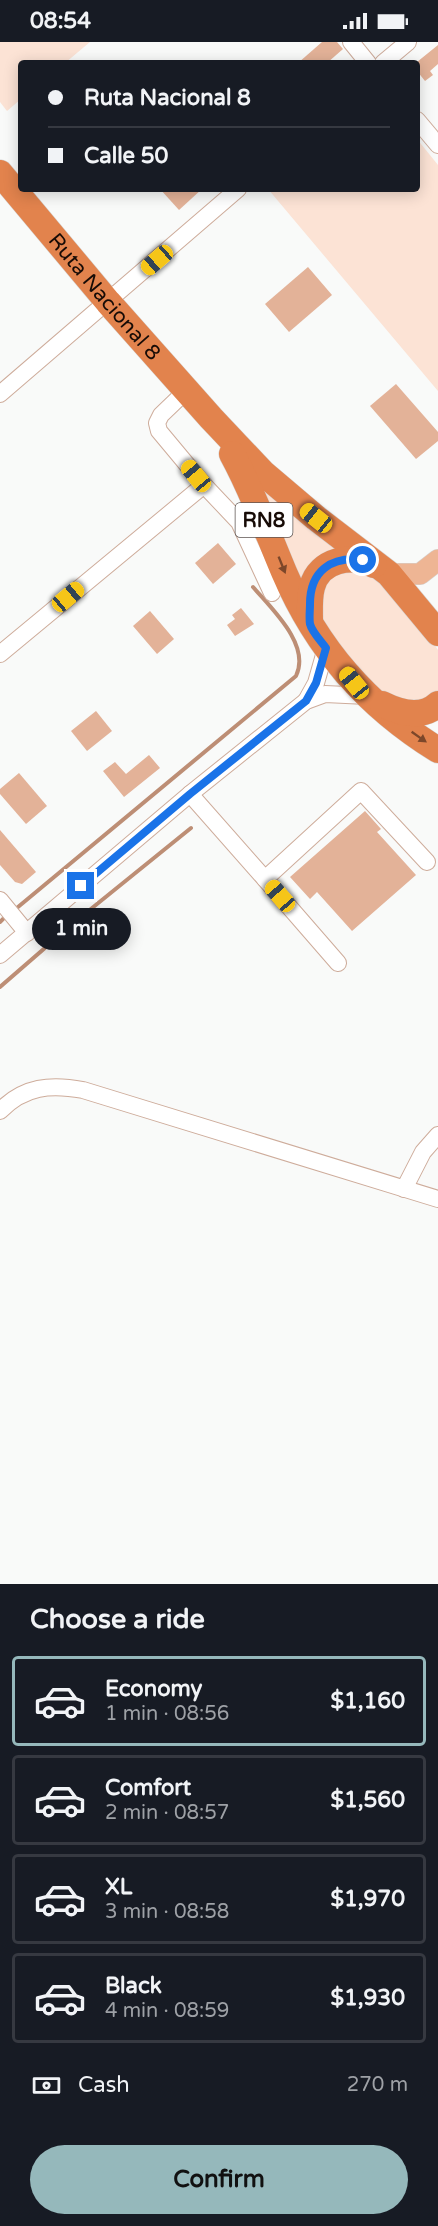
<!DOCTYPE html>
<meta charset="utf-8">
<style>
body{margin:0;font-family:"Varela Round",sans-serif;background:#242831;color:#f1f3f6;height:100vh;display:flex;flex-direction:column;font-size:22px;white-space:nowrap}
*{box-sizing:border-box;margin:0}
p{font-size:20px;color:#9ea1a6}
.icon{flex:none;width:33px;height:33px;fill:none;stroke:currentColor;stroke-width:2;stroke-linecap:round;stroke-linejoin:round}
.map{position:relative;height:1542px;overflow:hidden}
.sheet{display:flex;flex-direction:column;background:#171b24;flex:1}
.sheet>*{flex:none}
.guide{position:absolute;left:18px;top:18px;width:402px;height:132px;border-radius:6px;box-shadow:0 3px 15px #0003;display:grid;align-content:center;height:132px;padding:0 30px;background:#171b24}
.end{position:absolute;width:27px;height:27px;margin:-14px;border:8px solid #1a73e8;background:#fff;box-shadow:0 0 0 3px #fff}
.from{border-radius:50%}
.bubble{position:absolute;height:42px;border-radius:21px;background:#171b24;box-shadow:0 3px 15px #0003;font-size:20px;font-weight:700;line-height:42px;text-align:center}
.car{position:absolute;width:18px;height:36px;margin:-18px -9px;border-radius:8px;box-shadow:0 0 4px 2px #0007;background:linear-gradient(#f5c518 24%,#345 0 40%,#f5c518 0 76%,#345 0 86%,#f5c518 0)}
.guide b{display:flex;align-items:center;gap:21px;height:57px;font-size:22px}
.guide b+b{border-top:2px solid #363941}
.guide i{width:15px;height:15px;background:#f1f3f6}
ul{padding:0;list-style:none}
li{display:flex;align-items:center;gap:18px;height:90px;margin:0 12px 9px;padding:0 18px;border:3px solid #363941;border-radius:6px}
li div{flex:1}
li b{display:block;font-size:22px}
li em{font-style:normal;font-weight:700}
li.current{border-color:#95b8bb}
li>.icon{width:54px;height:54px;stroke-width:1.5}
h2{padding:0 30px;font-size:27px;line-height:72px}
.pay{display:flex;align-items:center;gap:15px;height:66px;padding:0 30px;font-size:22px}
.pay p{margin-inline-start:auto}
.action{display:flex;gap:12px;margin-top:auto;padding:12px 30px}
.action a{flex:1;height:69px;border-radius:36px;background:#95b8bb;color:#111;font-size:24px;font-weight:700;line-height:69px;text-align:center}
.status{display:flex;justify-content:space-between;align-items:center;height:42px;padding:0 30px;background:#171b24;direction:ltr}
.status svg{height:16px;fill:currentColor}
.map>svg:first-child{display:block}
.green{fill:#fce3d5}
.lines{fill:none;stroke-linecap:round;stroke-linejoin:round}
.stream{stroke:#bd8e75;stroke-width:4}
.building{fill:#e3b298}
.minor-casing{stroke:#ceac9b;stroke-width:18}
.major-casing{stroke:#d5d3d2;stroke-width:22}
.highway-casing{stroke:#d5d3d2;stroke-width:27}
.minor{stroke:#fff;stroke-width:16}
.major{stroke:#eeb594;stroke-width:21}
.highway{stroke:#e2834d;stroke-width:26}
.oneway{fill:#7c472a}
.route{stroke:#1a73e8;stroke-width:8}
.labels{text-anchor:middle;stroke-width:5;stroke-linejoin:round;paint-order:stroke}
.shield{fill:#fff;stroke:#5d5451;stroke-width:1.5}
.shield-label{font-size:20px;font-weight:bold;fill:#170b06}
.street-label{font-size:21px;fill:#170b06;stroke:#fff}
</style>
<div class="status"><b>08:54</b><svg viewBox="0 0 49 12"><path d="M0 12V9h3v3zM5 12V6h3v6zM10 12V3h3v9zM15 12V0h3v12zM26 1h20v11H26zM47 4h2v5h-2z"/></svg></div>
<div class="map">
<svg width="438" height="1542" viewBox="0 0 438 1542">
<rect width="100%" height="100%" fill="#f9faf9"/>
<g class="green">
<polygon points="0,0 90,0 65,21 21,21 21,57 7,69 0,60"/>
<polygon points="417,97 438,123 438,349 268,147 417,147"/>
<polygon points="259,435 351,507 303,538 295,539"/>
<polygon points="367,528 411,568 438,608 438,651 415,664 387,656 325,593 317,561 329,532"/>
</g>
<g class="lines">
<g class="stream">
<path d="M18,865L296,634C311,603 272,567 253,545"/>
<polyline points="0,880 3,877"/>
<polyline points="0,945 76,879 191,786"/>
</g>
</g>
<g class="building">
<polygon points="322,0 337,0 343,7 327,21 298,21"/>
<polygon points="438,3 438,22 430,29 433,33 425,39 417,29 417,20"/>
<polygon points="160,147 202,147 179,168"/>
<polygon points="308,225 332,253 289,290 265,262"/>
<polygon points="396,342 438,390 438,399 416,417 370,364"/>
<polygon points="218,501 236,522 213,542 195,521"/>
<polygon points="241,566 254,582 235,594 227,583 235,577 232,573"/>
<polygon points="150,569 174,597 157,612 133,584"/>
<polygon points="96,669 112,689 87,709 71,689"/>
<polygon points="149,713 160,726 124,755 103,729 115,720 126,732"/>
<polygon points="19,731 47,764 26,782 0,752 0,747"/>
<polygon points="365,769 381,787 377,790 416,833 352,889 317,850 310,857 290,835"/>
<polygon points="0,788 36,830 22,842 15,840 0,823"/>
</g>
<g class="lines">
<g class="minor-casing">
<g id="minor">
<polyline points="351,0 368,21"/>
<polyline points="383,21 408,0"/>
<polyline points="417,78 438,103"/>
<polyline points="187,348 161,373 157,381 159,389 204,443 239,480 272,551"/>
<polyline points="0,352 238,147"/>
<polyline points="0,612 204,443"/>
<polyline points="306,659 316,641 326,606"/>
<polyline points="190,752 265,837 361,749 427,820"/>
<polyline points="265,837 338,921"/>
<polyline points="0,858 27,891"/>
<polyline points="0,913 190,752 306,659 325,652 367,654"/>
<path d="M0,1069C24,1044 51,1042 83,1048L438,1157"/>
<polyline points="404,1147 423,1110 438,1093"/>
</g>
</g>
<g class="major-casing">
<polyline id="major" points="389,532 420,532 438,518"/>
</g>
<g class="highway-casing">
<g id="highway">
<path id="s1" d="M0,131L108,260L211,376L263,431L316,476L389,532L438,591"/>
<path d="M232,412C253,450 267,490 284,530C317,607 367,664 438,708"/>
<path d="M310,579C310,568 309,556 312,545C319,517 352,512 374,523"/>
<path d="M382,662C400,671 422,677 438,662"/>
</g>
</g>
<use href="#minor" class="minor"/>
<use href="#major" class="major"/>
<use href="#highway" class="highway"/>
</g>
<defs><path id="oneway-solid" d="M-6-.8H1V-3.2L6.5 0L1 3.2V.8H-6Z" transform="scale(1.5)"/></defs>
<g class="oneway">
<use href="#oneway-solid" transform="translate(282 523) rotate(68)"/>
<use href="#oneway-solid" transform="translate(419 695) rotate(35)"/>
</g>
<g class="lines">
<path class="route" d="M81,844L190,752L306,659L316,641L326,606C321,599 312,590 310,582C309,576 310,568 310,562C310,529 331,514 363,518"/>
</g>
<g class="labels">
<rect class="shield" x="235.5" y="461" width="57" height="34" rx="4.5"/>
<g class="shield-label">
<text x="264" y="485">RN8</text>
</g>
<g class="street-label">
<text dy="7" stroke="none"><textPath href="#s1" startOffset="162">Ruta Nacional 8</textPath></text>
</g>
</g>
</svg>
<i class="end from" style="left:363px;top:518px"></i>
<i class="end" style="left:81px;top:844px"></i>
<div class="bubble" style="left:32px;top:866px;width:99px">1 min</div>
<i class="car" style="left:157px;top:218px;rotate:229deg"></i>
<i class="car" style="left:196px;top:434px;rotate:320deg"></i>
<i class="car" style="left:316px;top:476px;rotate:309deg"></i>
<i class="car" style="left:68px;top:555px;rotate:50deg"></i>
<i class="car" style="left:354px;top:641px;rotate:321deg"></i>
<i class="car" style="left:280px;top:854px;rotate:319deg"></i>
<div class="guide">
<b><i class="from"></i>Ruta Nacional 8</b>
<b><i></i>Calle 50</b>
</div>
</div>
<section class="sheet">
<h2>Choose a ride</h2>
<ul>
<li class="current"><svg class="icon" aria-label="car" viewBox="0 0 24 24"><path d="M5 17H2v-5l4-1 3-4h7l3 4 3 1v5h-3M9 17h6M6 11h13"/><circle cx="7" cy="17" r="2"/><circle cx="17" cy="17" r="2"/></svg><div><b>Economy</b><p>1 min · 08:56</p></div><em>$1,160</em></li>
<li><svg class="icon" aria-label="car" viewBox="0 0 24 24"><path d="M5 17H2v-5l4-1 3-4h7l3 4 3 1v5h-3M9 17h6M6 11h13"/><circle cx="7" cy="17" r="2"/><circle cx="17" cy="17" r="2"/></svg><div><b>Comfort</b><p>2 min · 08:57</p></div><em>$1,560</em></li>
<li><svg class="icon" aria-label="car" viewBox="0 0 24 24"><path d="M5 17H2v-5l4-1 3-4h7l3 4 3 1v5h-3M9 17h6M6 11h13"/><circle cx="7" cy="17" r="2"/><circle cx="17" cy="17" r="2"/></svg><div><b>XL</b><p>3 min · 08:58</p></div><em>$1,970</em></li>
<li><svg class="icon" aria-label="car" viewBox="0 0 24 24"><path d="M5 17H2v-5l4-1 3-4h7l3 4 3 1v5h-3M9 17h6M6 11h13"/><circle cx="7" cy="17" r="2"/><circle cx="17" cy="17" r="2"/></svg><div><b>Black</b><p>4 min · 08:59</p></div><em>$1,930</em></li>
</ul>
<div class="pay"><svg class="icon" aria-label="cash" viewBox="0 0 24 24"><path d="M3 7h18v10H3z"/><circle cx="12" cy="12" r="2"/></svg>Cash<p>270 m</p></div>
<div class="action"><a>Confirm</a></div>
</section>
